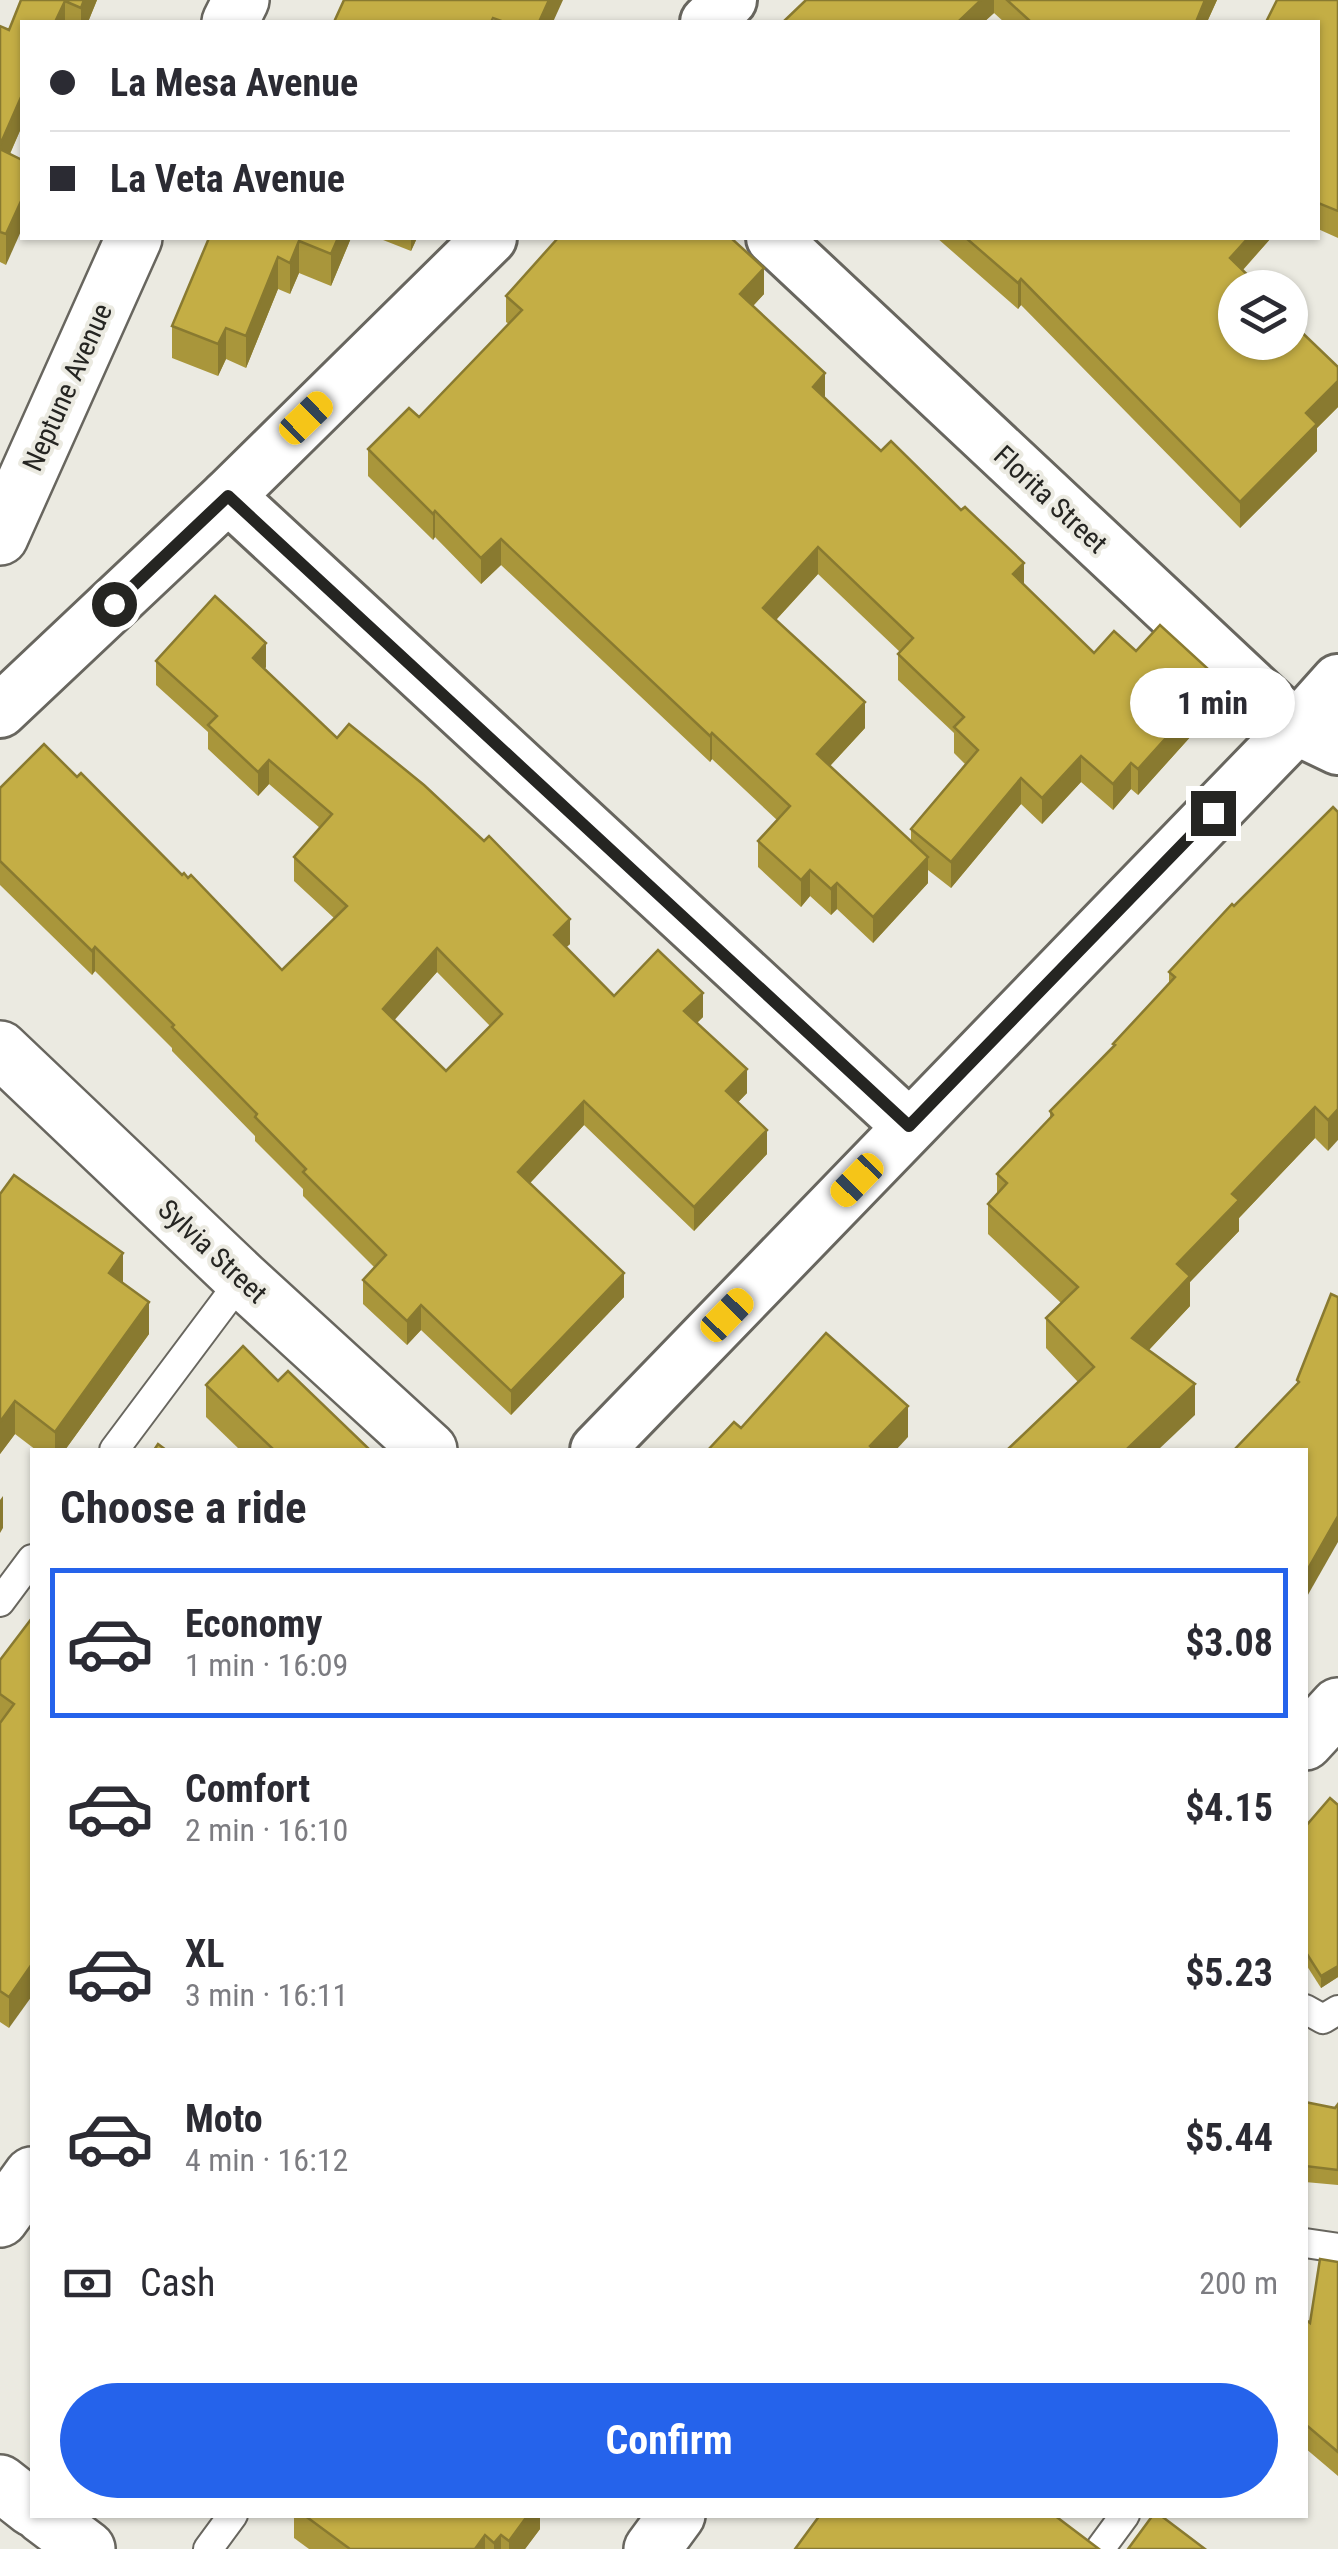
<!DOCTYPE html>
<meta charset="utf-8">
<style>
body{margin:0;font-family:"Roboto Condensed",sans-serif;background:#f7f7f7;color:#2b2b33;height:100vh;display:flex;flex-direction:column;font-size:38px;white-space:nowrap}
*{box-sizing:border-box;margin:0}
p{font-size:32px;color:#7c7c81}
.icon{flex:none;width:55px;height:55px;fill:none;stroke:currentColor;stroke-width:2;stroke-linecap:round;stroke-linejoin:round}
.map{position:relative;flex:1;overflow:hidden}
.details{position:absolute;left:30px;top:1448px;width:1278px;height:1070px;display:flex;flex-direction:column;background:#fff;border-radius:0px;box-shadow:0 2px 8px #0004}
.details>*{flex:none}
.top-card{position:absolute;left:20px;top:20px;width:1300px;height:220px;border-radius:0px;box-shadow:0 2px 8px #0004;display:grid;align-content:center;height:220px;padding:0 30px;background:#fff}
.controls{position:absolute;left:1218px;top:270px;display:grid;gap:20px}
.controls a{display:grid;place-items:center;width:90px;height:90px;border-radius:50%;background:#fff;box-shadow:0 2px 8px #0004;font-size:50px}
.end{position:absolute;width:45px;height:45px;margin:-22px;border:12px solid #252522;background:#fff;box-shadow:0 0 0 5px #fff}
.from{border-radius:50%}
.bubble{position:absolute;height:70px;border-radius:35px;background:#fff;box-shadow:0 2px 8px #0004;font-size:32px;font-weight:700;line-height:70px;text-align:center}
.car{position:absolute;width:30px;height:60px;margin:-30px -15px;border-radius:12px;box-shadow:0 0 8px 2px #0007;background:linear-gradient(#f5c518 24%,#345 0 40%,#f5c518 0 76%,#345 0 86%,#f5c518 0)}
.top-card b{display:flex;align-items:center;gap:35px;height:95px;font-size:38px}
.top-card b+b{border-top:2px solid #e1e1e2}
.top-card i{width:25px;height:25px;background:#2b2b33}
ul{padding:0;list-style:none}
li{display:flex;align-items:center;gap:30px;height:150px;margin:0 20px 15px;padding:0 10px;border:5px solid transparent;border-radius:0px}
li div{flex:1}
li b{display:block;font-size:38px}
li em{font-style:normal;font-weight:700}
li.current{border-color:#2563eb}
li>.icon{width:90px;height:90px;stroke-width:1.5}
h2{padding:0 30px;font-size:45px;line-height:120px}
.pay{display:flex;align-items:center;gap:25px;height:110px;padding:0 30px;font-size:38px}
.pay p{margin-inline-start:auto}
.cta{display:flex;gap:20px;margin-top:auto;padding:20px 30px}
.cta a{flex:1;height:115px;border-radius:60px;background:#2563eb;color:#fff;font-size:40px;font-weight:700;line-height:115px;text-align:center}
.map>svg:first-child{display:block}
.lines{fill:none;stroke-linecap:round;stroke-linejoin:round}
.service-casing{stroke:#68665f;stroke-width:32}
.minor-casing{stroke:#68665f;stroke-width:58}
.tertiary-casing{stroke:#68665f;stroke-width:60}
.service{stroke:#fff;stroke-width:28}
.minor{stroke:#fff;stroke-width:52}
.tertiary{stroke:#fff;stroke-width:55}
.wall{fill:#a9963b;fill-rule:evenodd}
.shaded-wall{fill:#897a30}
.building{fill:#c4ae45;stroke:#897a30;stroke-width:2.5;fill-rule:evenodd}
.route{stroke:#252522;stroke-width:12}
.labels{text-anchor:middle;stroke-width:8;stroke-linejoin:round;paint-order:stroke}
.street-label{font-size:28px;fill:#252522;stroke:#ebeae1}
</style>
<div class="map">
<svg width="1338" height="2549" viewBox="0 0 1338 2549">
<rect width="100%" height="100%" fill="#ebeae1"/>
<g class="lines">
<g class="service-casing">
<g id="service">
<polyline points="114,1450 242,1279"/>
<polyline points="0,1602 32,1559"/>
<polyline points="1305,2009 1323,2019 1338,2010"/>
<polyline points="1305,2243 1338,2248"/>
<polyline points="208,2549 233,2515"/>
<polyline points="1100,2549 1125,2515"/>
</g>
</g>
<g class="minor-casing">
<g id="minor">
<polyline points="707,22 730,0"/>
<polyline points="773,238 1296,728 1338,748"/>
<polyline points="228,496 909,1126"/>
<polyline points="0,711 228,496 490,238"/>
<polyline points="597,1450 1296,728 1338,681"/>
</g>
</g>
<g class="tertiary-casing">
<g id="tertiary">
<polyline points="230,22 241,0"/>
<polyline points="0,537 134,238"/>
<polyline points="0,1049 242,1279 429,1450"/>
<polyline points="1305,1742 1338,1706"/>
<polyline points="0,2219 32,2175"/>
<polyline points="0,2483 32,2508"/>
<polyline points="42,2515 87,2549"/>
<polyline points="652,2549 677,2515"/>
</g>
</g>
<use href="#service" class="service"/>
<use href="#minor" class="minor"/>
<use href="#tertiary" class="tertiary"/>
</g>
<g class="wall">
<polygon points="21,0 97,0 88,22 22,22 22,126 10,154 6,265 0,262 0,26 9,30"/>
<polygon points="806,0 1217,0 1207,22 1004,22 994,13 984,22 783,22"/>
<polygon points="1338,0 1338,238 1318,229 1318,22"/>
<polygon points="209,238 351,238 331,286 299,273 290,294 278,289 246,368 226,359 218,376 172,358 172,326"/>
<polygon points="378,238 417,238 411,251"/>
<polygon points="937,238 1271,238 1243,270 1235,288 1338,367 1338,407 1317,428 1317,451 1240,528 1021,305 1018,309"/>
<path d="M764,294L753,306L825,398L1024,585L1094,653L1136,651L1219,705L1138,795L1131,789L1113,810L1081,782L1042,824L1021,804L951,888L928,870V883L873,943L837,909L831,915L810,896L801,907L758,867V841L777,820L712,759L710,762L501,565L481,584L435,537L433,540L368,476V449L419,417L509,324L506,322V296ZM818,574L900,652L898,654V680L954,733V753L965,764L911,829V841L830,766L865,728L776,620Z"/>
<path d="M156,661L266,667L265,669L337,738L570,944L566,947L614,996L703,1017L697,1023L747,1093L738,1102L767,1154L694,1231L584,1125L530,1183L624,1297L511,1415L421,1330L407,1345L363,1304V1280L374,1267L303,1196V1189L255,1141V1136L172,1051V1048L95,971L92,975L0,885V788L77,777L282,970L334,918L294,881V857L320,828L269,784L258,796L208,749V732L156,685ZM437,972L490,1026L446,1071L394,1020Z"/>
<polygon points="1333,807 1328,1151 1315,1138 1239,1218 1239,1231 1190,1282 1190,1306 1149,1350 1195,1415 1078,1382 1046,1348 1046,1318 1061,1303 988,1234 988,1204 997,1193 997,1174 1050,1118 1050,1111 1113,1047 1113,1044 1169,983 1169,972"/>
<polygon points="0,1194 123,1283 149,1334 65,1450 36,1450 15,1434 0,1454"/>
<polygon points="278,1381 370,1450 240,1450 206,1417 206,1385"/>
<polygon points="32,1618 9,2028 0,2022 0,1660"/>
<polygon points="1338,1805 1338,1977 1321,1988 1305,1963 1305,1827"/>
<polygon points="1305,2102 1335,2108 1338,2104 1338,2185 1305,2182"/>
<polygon points="1338,2262 1338,2476 1305,2448 1305,2319 1310,2323"/>
<polygon points="294,2515 540,2515 540,2529 525,2549 309,2549 294,2538"/>
</g>
<g class="shaded-wall">
<polygon points="84,0 97,0 88,22 81,22 81,8"/>
<polygon points="549,0 563,0 553,22 539,22"/>
<polygon points="981,0 994,0 994,13 984,22 958,22"/>
<polygon points="1205,0 1217,0 1207,22 1196,22"/>
<polygon points="65,1 65,22 55,22"/>
<polygon points="22,95 22,126 0,176 0,145"/>
<polygon points="22,199 22,229 6,265 6,234"/>
<polygon points="338,238 351,238 331,286 331,254"/>
<polygon points="411,238 417,238 411,251"/>
<polygon points="1248,238 1271,238 1230,284 1230,258"/>
<polygon points="299,241 299,273 290,294 290,263"/>
<polygon points="278,257 278,289 246,368 246,336"/>
<polygon points="764,268 764,294 740,320 740,294"/>
<polygon points="1021,279 1021,305 1018,309 1018,283"/>
<polygon points="226,328 226,359 218,376 218,344"/>
<polygon points="825,373 825,399 813,387"/>
<polygon points="1338,381 1338,407 1317,428 1317,451 1240,528 1240,502 1306,413"/>
<polygon points="435,511 435,537 433,540 433,514"/>
<polygon points="501,539 501,565 481,584 481,558"/>
<polygon points="818,547 818,574 763,634 763,608"/>
<polygon points="1024,563 1024,589 1013,574"/>
<polygon points="266,643 266,667 253,682 253,658"/>
<polygon points="1219,679 1219,705 1138,795 1138,769"/>
<polygon points="865,702 865,728 817,780 817,754"/>
<polygon points="712,733 712,759 710,762 710,736"/>
<polygon points="1081,756 1081,782 1042,824 1042,798"/>
<polygon points="269,760 269,784 258,796 258,772"/>
<polygon points="1131,763 1131,789 1113,810 1113,784"/>
<polygon points="1021,778 1021,804 951,888 951,862"/>
<polygon points="928,857 928,883 873,943 873,917"/>
<polygon points="810,870 810,896 801,907 801,880"/>
<polygon points="837,883 837,909 831,915 831,889"/>
<polygon points="570,919 570,944 554,959 554,935"/>
<polygon points="95,947 95,971 92,975 92,951"/>
<polygon points="437,948 437,972 383,1033 383,1009"/>
<polygon points="703,993 703,1017 684,1035 684,1011"/>
<polygon points="747,1069 747,1093 726,1115 726,1091"/>
<polygon points="584,1101 584,1125 518,1196 518,1172"/>
<polygon points="1315,1107 1315,1138 1239,1218 1239,1231 1190,1282 1190,1306 1132,1368 1132,1338 1177,1264 1232,1194"/>
<polygon points="1338,1109 1338,1140 1328,1151 1328,1120"/>
<polygon points="767,1130 767,1154 694,1231 694,1207"/>
<polygon points="123,1253 123,1286 109,1273"/>
<polygon points="624,1273 624,1297 511,1415 511,1391"/>
<polygon points="149,1302 149,1334 65,1450 55,1450 55,1432"/>
<polygon points="421,1305 421,1330 407,1345 407,1321"/>
<polygon points="1195,1384 1195,1415 1158,1450 1126,1450"/>
<polygon points="15,1401 15,1434 0,1454 0,1422"/>
<polygon points="908,1406 908,1437 896,1450 870,1450 870,1446"/>
<polygon points="3,1496 3,1528 0,1533 0,1500"/>
<polygon points="1338,1516 1338,1542 1305,1600 1305,1574"/>
<polygon points="32,1964 32,1996 9,2028 9,1997"/>
<polygon points="1338,1966 1338,1977 1321,1988 1321,1976"/>
<polygon points="528,2515 540,2515 540,2529 525,2549 509,2549 509,2541"/>
<polygon points="485,2535 485,2549 475,2549"/>
<polygon points="501,2535 501,2549 494,2549 494,2543"/>
</g>
<g class="building">
<polygon points="21,0 84,0 81,8 65,1 55,22 22,22 22,95 0,145 0,26 9,30"/>
<polygon points="344,0 549,0 539,22 504,22 493,18 491,22 334,22"/>
<polygon points="806,0 981,0 958,22 783,22"/>
<polygon points="1007,0 1205,0 1196,22 1031,22"/>
<polygon points="1277,0 1338,0 1338,211 1318,203 1318,22 1266,22"/>
<polygon points="0,149 22,160 22,199 6,234 0,232"/>
<polygon points="209,238 338,238 331,254 299,241 290,263 278,257 246,336 226,328 218,344 172,326"/>
<polygon points="558,238 731,238 764,268 740,294 825,373 813,387 881,451 891,441 961,510 965,507 1024,563 1013,574 1094,653 1114,631 1136,651 1160,625 1219,679 1138,769 1131,763 1113,784 1081,756 1042,798 1021,778 951,862 911,829 978,750 954,727 964,717 898,654 913,638 818,547 763,608 865,702 817,754 928,857 873,917 837,883 831,889 810,870 801,880 758,841 790,806 712,733 710,736 501,539 481,558 435,511 433,514 368,449 409,408 419,417 522,310 506,296"/>
<polygon points="966,238 1248,238 1230,258 1261,288 1235,288 1235,342 1290,342 1290,321 1338,367 1338,381 1306,413 1317,424 1240,502 1021,279 1018,283"/>
<path d="M215,596L266,643L253,658L337,738L349,724L424,785L484,841L489,836L570,919L554,935L614,996L658,950L703,993L684,1011L747,1069L726,1091L767,1130L694,1207L584,1101L518,1172L624,1273L511,1391L421,1305L407,1321L363,1280L386,1255L303,1172L306,1169L255,1117L257,1114L172,1027L174,1025L95,947L92,951L0,861V788L44,744L77,777L81,773L182,875L184,873L188,878L191,875L282,970L347,906L294,857L332,814L269,760L258,772L208,725L217,716L156,661ZM437,948L502,1014L446,1071L383,1009Z"/>
<polygon points="1333,807 1338,812 1338,1109 1328,1120 1315,1107 1232,1194 1239,1200 1177,1264 1190,1276 1132,1338 1195,1384 1126,1450 1007,1450 1094,1367 1046,1318 1078,1287 988,1204 1007,1183 997,1174 1053,1115 1050,1111 1115,1045 1113,1044 1175,977 1169,972 1232,904 1234,906"/>
<polygon points="14,1175 123,1253 109,1273 149,1302 55,1432 15,1401 0,1422 0,1194"/>
<polygon points="1331,1294 1338,1297 1338,1516 1305,1574 1305,1450 1234,1450 1299,1382 1297,1380"/>
<polygon points="826,1333 908,1406 870,1446 874,1450 708,1450 734,1422 741,1428"/>
<polygon points="243,1346 278,1381 288,1371 370,1450 274,1450 206,1385"/>
<polygon points="158,1444 166,1450 154,1450"/>
<polygon points="32,1618 32,1964 9,1997 0,1991 0,1723 14,1704 0,1694 0,1660"/>
<polygon points="1330,1798 1338,1805 1338,1966 1321,1976 1305,1951 1305,1827"/>
<polygon points="1305,2102 1335,2108 1338,2104 1338,2170 1305,2166"/>
<polygon points="1320,2259 1338,2262 1338,2452 1305,2424 1305,2319 1310,2323"/>
<polygon points="304,2515 528,2515 509,2541 501,2535 494,2543 485,2535 475,2549 350,2549"/>
<polygon points="820,2515 1054,2515 1099,2549 795,2549"/>
<polygon points="1153,2515 1160,2515 1205,2549 1128,2549"/>
</g>
<g class="lines">
<polyline class="route" points="114,604 228,496 909,1126 1213,813"/>
</g>
<g class="labels">
<g class="street-label">
<text transform="translate(67 387) rotate(-66)" y="10">Neptune Avenue</text>
<text transform="translate(1051 499) rotate(43)" y="10">Florita Street</text>
<text transform="translate(213 1251) rotate(43)" y="10">Sylvia Street</text>
</g>
</g>
</svg>
<div class="controls">
<a><svg class="icon" aria-label="layers" viewBox="0 0 24 24"><path d="M12 4l9 5-9 5-9-5zM3 14l9 5 9-5"/></svg></a>
</div>
<i class="end from" style="left:114px;top:604px"></i>
<i class="end" style="left:1213px;top:813px"></i>
<div class="bubble" style="left:1130px;top:668px;width:165px">1 min</div>
<i class="car" style="left:306px;top:418px;rotate:46deg"></i>
<i class="car" style="left:857px;top:1180px;rotate:224deg"></i>
<i class="car" style="left:727px;top:1315px;rotate:44deg"></i>
<div class="top-card">
<b><i class="from"></i>La Mesa Avenue</b>
<b><i></i>La Veta Avenue</b>
</div>
<section class="details">
<h2>Choose a ride</h2>
<ul>
<li class="current"><svg class="icon" aria-label="car" viewBox="0 0 24 24"><path d="M5 17H2v-5l4-1 3-4h7l3 4 3 1v5h-3M9 17h6M6 11h13"/><circle cx="7" cy="17" r="2"/><circle cx="17" cy="17" r="2"/></svg><div><b>Economy</b><p>1 min · 16:09</p></div><em>$3.08</em></li>
<li><svg class="icon" aria-label="car" viewBox="0 0 24 24"><path d="M5 17H2v-5l4-1 3-4h7l3 4 3 1v5h-3M9 17h6M6 11h13"/><circle cx="7" cy="17" r="2"/><circle cx="17" cy="17" r="2"/></svg><div><b>Comfort</b><p>2 min · 16:10</p></div><em>$4.15</em></li>
<li><svg class="icon" aria-label="car" viewBox="0 0 24 24"><path d="M5 17H2v-5l4-1 3-4h7l3 4 3 1v5h-3M9 17h6M6 11h13"/><circle cx="7" cy="17" r="2"/><circle cx="17" cy="17" r="2"/></svg><div><b>XL</b><p>3 min · 16:11</p></div><em>$5.23</em></li>
<li><svg class="icon" aria-label="car" viewBox="0 0 24 24"><path d="M5 17H2v-5l4-1 3-4h7l3 4 3 1v5h-3M9 17h6M6 11h13"/><circle cx="7" cy="17" r="2"/><circle cx="17" cy="17" r="2"/></svg><div><b>Moto</b><p>4 min · 16:12</p></div><em>$5.44</em></li>
</ul>
<div class="pay"><svg class="icon" aria-label="cash" viewBox="0 0 24 24"><path d="M3 7h18v10H3z"/><circle cx="12" cy="12" r="2"/></svg>Cash<p>200 m</p></div>
<div class="cta"><a>Confirm</a></div>
</section>
</div>
